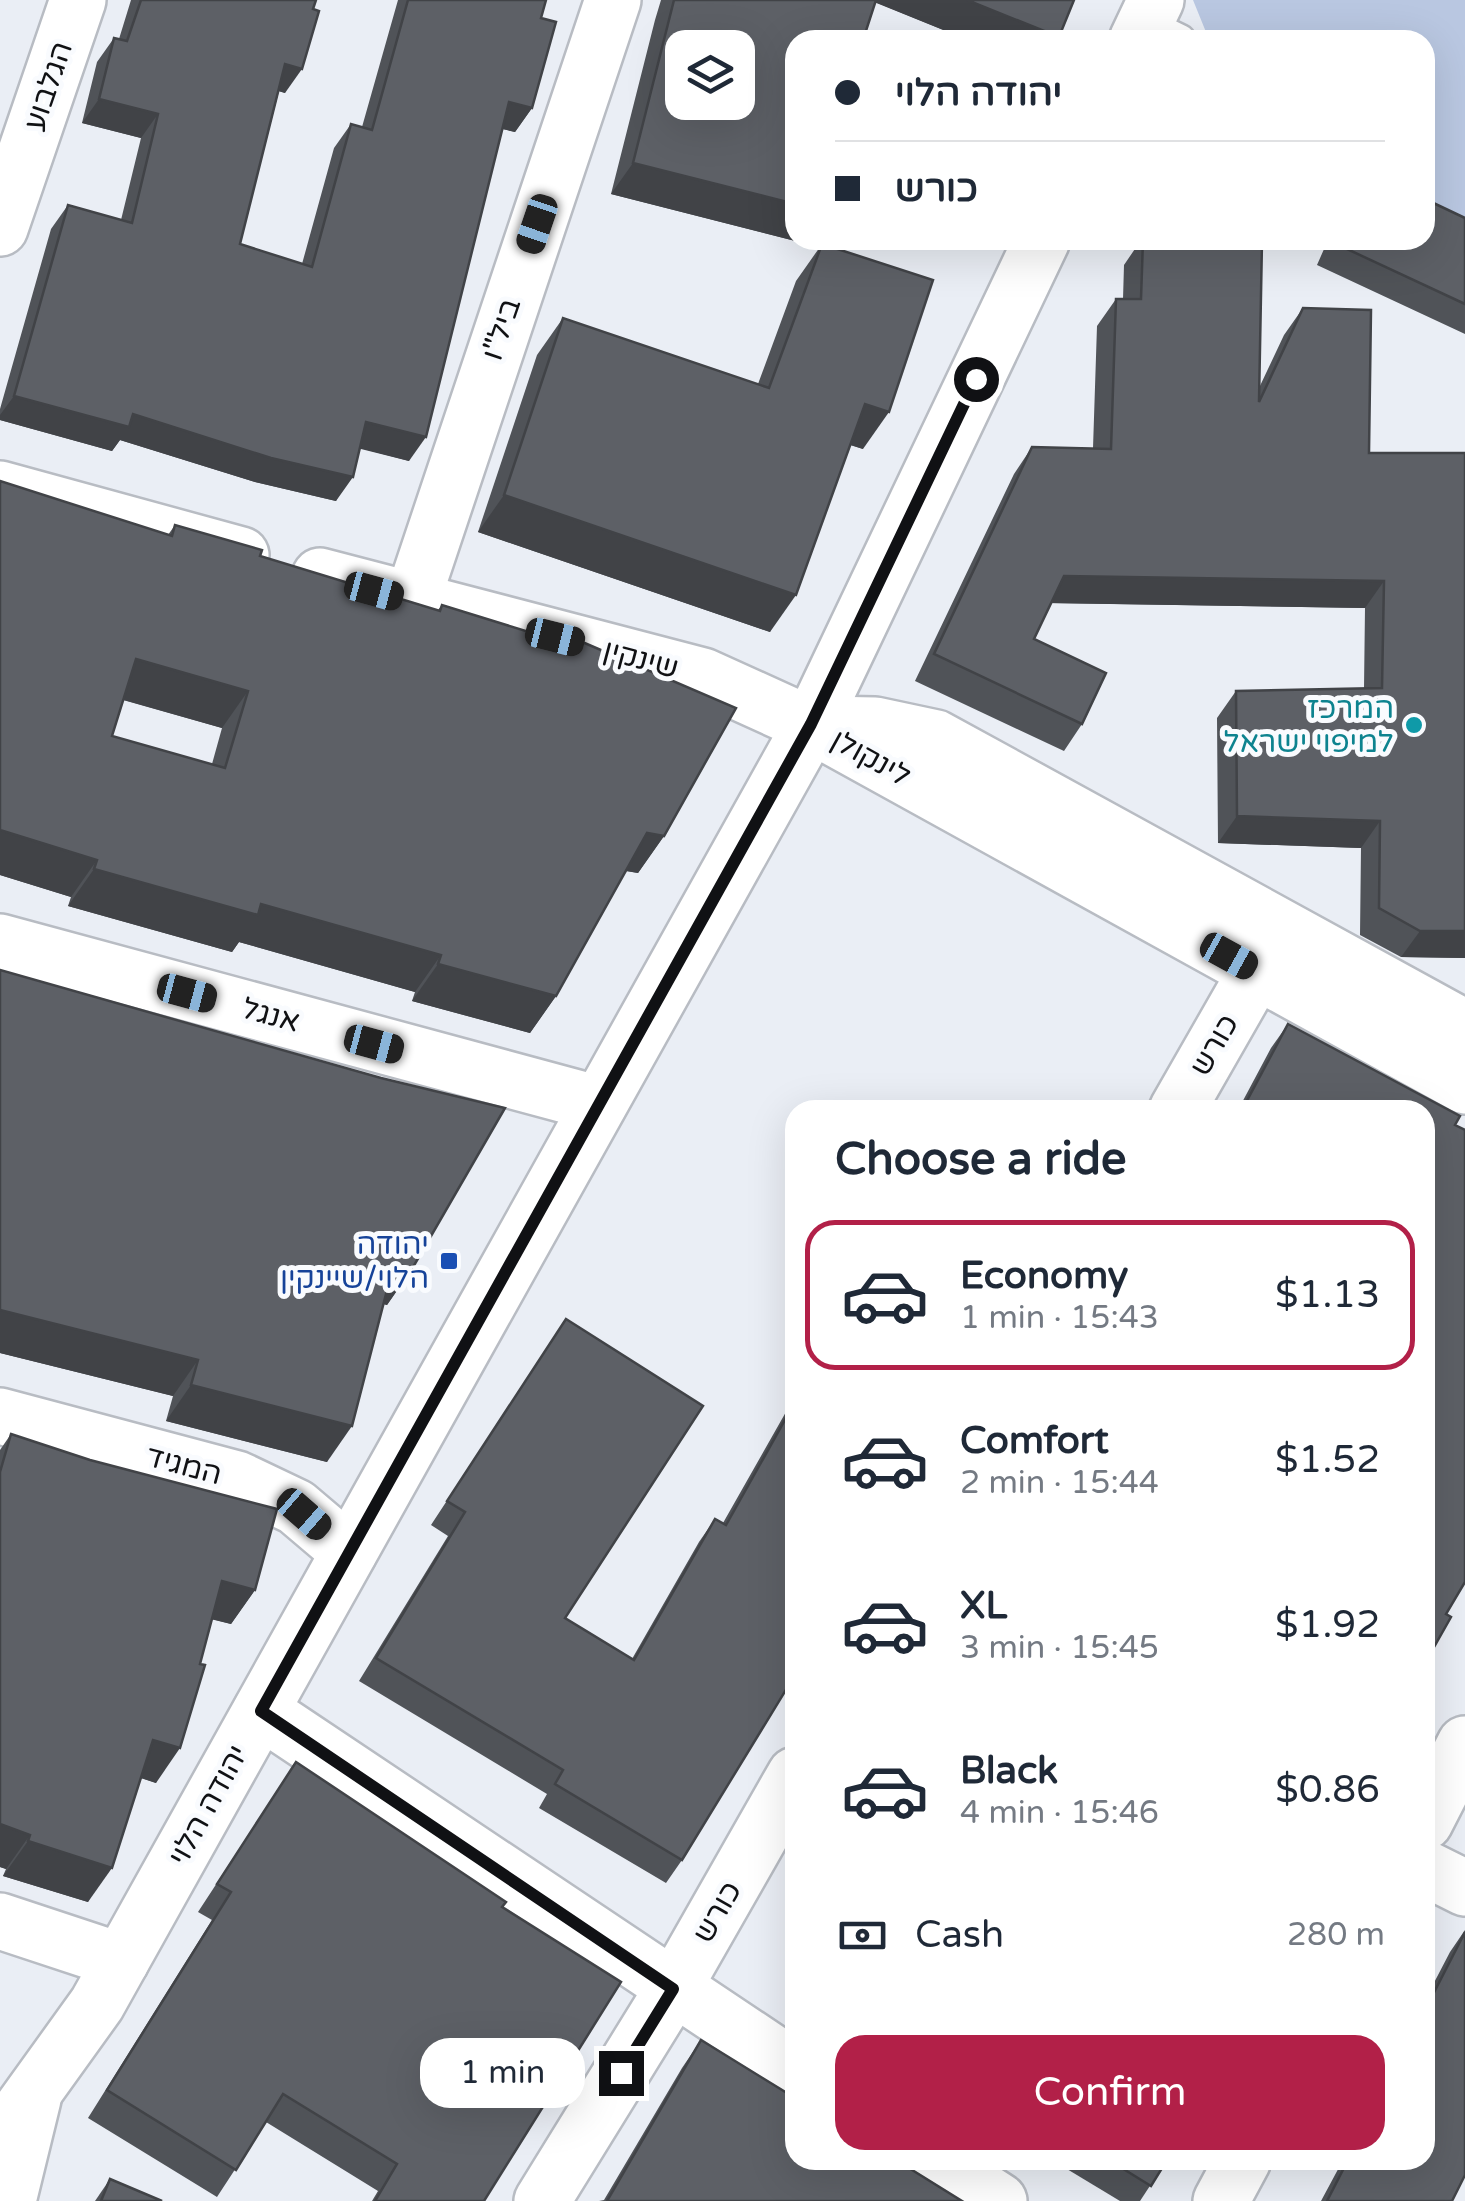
<!DOCTYPE html>
<meta charset="utf-8">
<style>
body{margin:0;font-family:"Varela Round",Heebo,sans-serif;background:#f2f2f3;color:#1f2937;height:100vh;display:flex;flex-direction:column;font-size:38px;white-space:nowrap}
*{box-sizing:border-box;margin:0}
p{font-size:32px;color:#747a83}
.icon{flex:none;width:55px;height:55px;fill:none;stroke:currentColor;stroke-width:2;stroke-linecap:round;stroke-linejoin:round}
.map{position:relative;flex:1;overflow:hidden}
.side{position:absolute;left:785px;top:1100px;width:650px;height:1070px;display:flex;flex-direction:column;background:#fff;border-radius:30px;box-shadow:0 10px 40px #0002}
.side>*{flex:none}
.guide{position:absolute;left:785px;top:30px;width:650px;height:220px;border-radius:30px;box-shadow:0 10px 40px #0002;display:grid;align-content:center;height:220px;padding:0 50px;background:#fff}
.buttons{position:absolute;left:665px;top:30px;display:grid;gap:20px}
.buttons a{display:grid;place-items:center;width:90px;height:90px;border-radius:20px;background:#fff;box-shadow:0 10px 40px #0002;font-size:50px}
.end{position:absolute;width:45px;height:45px;margin:-22px;border:12px solid #101114;background:#fff;box-shadow:0 0 0 5px #fff}
.from{border-radius:50%}
.bubble{position:absolute;height:70px;border-radius:30px;background:#fff;box-shadow:0 10px 40px #0002;font-size:32px;font-weight:600;line-height:70px;text-align:center}
.car{position:absolute;width:30px;height:60px;margin:-30px -15px;border-radius:12px;box-shadow:0 0 8px 2px #0007;background:linear-gradient(#222 24%,#8ab4d8 0 40%,#222 0 76%,#8ab4d8 0 86%,#222 0)}
.guide b{display:flex;align-items:center;gap:35px;height:95px;font-size:38px}
.guide b+b{border-top:2px solid #e0e1e3}
.guide i{width:25px;height:25px;background:#1f2937}
ul{padding:0;list-style:none}
li{display:flex;align-items:center;gap:30px;height:150px;margin:0 20px 15px;padding:0 30px;border:5px solid transparent;border-radius:30px}
li div{flex:1}
li b{display:block;font-size:38px}
li em{font-style:normal;font-weight:600}
li.current{border-color:#b22048}
li>.icon{width:90px;height:90px;stroke-width:1.5}
h2{padding:0 50px;font-size:45px;line-height:120px}
.pay{display:flex;align-items:center;gap:25px;height:110px;padding:0 50px;font-size:38px}
.pay p{margin-inline-start:auto}
.button{display:flex;gap:20px;margin-top:auto;padding:20px 50px}
.button a{flex:1;height:115px;border-radius:30px;background:#b22048;color:#fff;font-size:40px;font-weight:600;line-height:115px;text-align:center}
.map>svg:first-child{display:block}
.green{fill:#b9c7e1}
.lines{fill:none;stroke-linecap:round;stroke-linejoin:round}
.service-casing{stroke:#b8bcc3;stroke-width:35}
.minor-casing{stroke:#b8bcc3;stroke-width:60}
.tertiary-casing{stroke:#b8bcc3;stroke-width:60}
.service{stroke:#fff;stroke-width:30}
.minor{stroke:#fff;stroke-width:55}
.tertiary{stroke:#fff;stroke-width:55}
.wall{fill:#505358;fill-rule:evenodd}
.shaded-wall{fill:#414347}
.building{fill:#5d6066;stroke:#414347;stroke-width:2.5;fill-rule:evenodd}
.route{stroke:#101114;stroke-width:12}
.culture-dot{fill:#0f9aa8;stroke:#f9fbfe;stroke-width:4}
.transit-dot{fill:#1a4fb4;stroke:#f9fbfe;stroke-width:4}
.labels{text-anchor:middle;stroke-width:10;stroke-linejoin:round;paint-order:stroke}
.street-label{font-size:30px;fill:#101114;stroke:#f9fbfe}
.culture-label{font-size:30px;fill:#0d838f;stroke:#f9fbfe;text-anchor:end}
.transit-label{font-size:30px;fill:#164399;stroke:#f9fbfe;text-anchor:end}
</style>
<div class="map">
<svg width="1465" height="2201" viewBox="0 0 1465 2201">
<rect width="100%" height="100%" fill="#eaeef5"/>
<polygon class="green" points="1193,0 1465,0 1465,222 1425,202 1425,40 1215,40 1208,37"/>
<g class="lines">
<g class="service-casing">
<polyline id="service" points="1145,23 1180,40"/>
</g>
<g class="minor-casing">
<g id="minor">
<polyline points="0,228 78,0"/>
<polyline points="412,601 613,0"/>
<polyline points="0,942 599,1104"/>
<polyline points="1177,1110 1280,930"/>
<polyline points="0,1416 237,1479 296,1507 349,1552"/>
<polyline points="261,1711 795,2068"/>
<polyline points="1425,1822 1465,1744"/>
<polyline points="1425,1868 1465,1888"/>
<polyline points="936,2160 999,2201"/>
<polyline points="8,2201 33,2099"/>
<polyline points="542,2201 673,1989 795,1775"/>
<polyline points="1221,2201 1243,2160"/>
</g>
</g>
<g class="tertiary-casing">
<g id="tertiary">
<polyline points="1137,40 1156,0"/>
<polyline points="0,489 241,555"/>
<polyline points="320,576 703,676 811,725 1465,1086"/>
<polyline points="824,724 875,725 936,738 1465,1028"/>
<polyline points="0,1921 121,1961"/>
<polyline points="0,2139 97,2004 811,725 1042,240"/>
</g>
</g>
<use href="#service" class="service"/>
<use href="#minor" class="minor"/>
<use href="#tertiary" class="tertiary"/>
</g>
<g class="wall">
<polygon points="131,0 316,0 285,93 279,91 240,244 302,264 334,148 351,124 362,127 398,0 546,0 541,18 532,108 515,132 502,129 409,461 360,448 336,501 255,482 120,440 112,451 0,420 0,409 51,229 68,205 121,220 141,138 82,123 97,62 114,38 119,39"/>
<polygon points="661,0 1074,0 1057,40 968,40 875,2 795,240 809,240 807,244 611,194 655,20"/>
<polygon points="1465,218 1465,334 1317,265 1328,240 1425,240"/>
<polygon points="1141,240 1220,240 1259,388 1284,335 1303,308 1369,453 1465,453 1465,958 1401,957 1360,935 1361,848 1218,843 1217,718 1236,691 1364,688 1365,608 1051,603 1034,639 1082,724 1064,751 915,681 1014,474 1032,447 1093,448 1097,326 1116,299 1123,299 1124,265"/>
<polygon points="822,244 863,449 850,445 770,632 478,532 537,355 563,318 758,384 796,281"/>
<path d="M0,481L168,535L175,525L260,556L438,610L442,605L530,632L534,627L664,836L638,873L626,871L556,996L530,1033L412,1001L415,992L239,942L232,952L68,906L71,897L0,875ZM123,700L222,728L212,764L112,736Z"/>
<polygon points="1288,1024 1455,1125 1446,1614 1425,1110 1238,1110 1271,1048"/>
<polygon points="412,1269 387,1305 383,1304 327,1462 166,1421 173,1396 0,1353"/>
<polygon points="566,1319 565,1618 632,1659 699,1542 715,1519 723,1523 795,1396 795,1675 682,1860 666,1883 539,1808 547,1794 359,1681 448,1536 431,1525"/>
<polygon points="11,1434 255,1590 231,1624 212,1619 156,1783 141,1778 88,1902 3,1876 6,1869 0,1867 0,1450"/>
<polygon points="296,1762 502,1907 484,2201 372,2201 378,2191 266,2122 217,2197 88,2118 212,1920 198,1912"/>
<polygon points="795,1905 795,1962 789,1914"/>
<polygon points="1465,1930 1465,2175 1452,2201 1321,2201 1343,2160 1425,2160 1425,2000 1450,1952"/>
<polygon points="701,2040 962,2201 599,2201 604,2200 682,2068"/>
<polygon points="1052,2160 1167,2160 1140,2201 1120,2201"/>
<polygon points="110,2179 162,2201 95,2201"/>
</g>
<g class="shaded-wall">
<polygon points="869,0 967,0 1059,37 1057,40 968,40"/>
<polygon points="285,64 302,69 285,93 268,88"/>
<polygon points="99,99 158,114 141,138 82,123"/>
<polygon points="509,102 532,108 515,132 492,126"/>
<polygon points="633,163 795,204 795,240 809,240 807,244 611,194"/>
<polygon points="14,396 133,414 353,477 336,501 255,482 120,440 112,451 0,420 0,415"/>
<polygon points="865,404 889,412 863,449 839,441"/>
<polygon points="366,422 426,437 409,461 349,446"/>
<polygon points="504,495 796,595 770,632 478,532"/>
<polygon points="1064,576 1384,581 1365,608 1045,603"/>
<polygon points="136,659 248,691 222,728 110,696"/>
<polygon points="1237,816 1380,821 1361,848 1218,843"/>
<polygon points="0,830 97,860 71,897 0,875"/>
<polygon points="647,833 664,836 638,873 621,870"/>
<polygon points="94,869 261,904 441,955 415,992 239,942 232,952 68,906"/>
<polygon points="1420,931 1465,931 1465,958 1401,957"/>
<polygon points="438,964 556,996 530,1033 412,1001"/>
<polygon points="394,1263 412,1269 387,1305 368,1299"/>
<polygon points="0,1310 198,1360 173,1396 0,1353"/>
<polygon points="191,1385 352,1426 327,1462 166,1421"/>
<polygon points="222,1581 255,1590 231,1624 198,1616"/>
<polygon points="153,1740 180,1748 156,1783 129,1774"/>
<polygon points="0,1824 30,1835 6,1869 0,1867"/>
<polygon points="28,1841 112,1868 88,1902 3,1876"/>
</g>
<g class="building">
<polygon points="141,0 316,0 313,9 319,11 302,69 285,64 240,244 312,267 351,124 372,130 408,0 546,0 541,18 556,22 532,108 509,102 426,437 366,422 353,477 271,458 133,414 129,427 14,396 68,205 132,223 158,114 99,99 114,38 127,41"/>
<path d="M674,0H876L863,40H795V204L633,163ZM682,48H738V102H682Z"/>
<polygon points="967,0 1074,0 1059,37"/>
<polygon points="1425,199 1465,218 1465,304 1332,242 1334,240 1425,240"/>
<polygon points="1143,240 1262,241 1259,402 1303,308 1371,310 1369,453 1465,453 1465,931 1420,931 1379,908 1380,821 1237,816 1236,691 1382,688 1384,581 1064,576 1034,639 1106,673 1082,724 934,654 1032,447 1111,449 1116,299 1141,299"/>
<polygon points="822,244 933,280 889,412 865,404 796,595 504,495 563,318 769,388"/>
<path d="M0,481L172,536L175,525L262,550L260,556L440,611L442,605L532,633L534,627L580,641L736,708L664,836L647,833L556,996L438,964L441,955L261,904L258,915L94,869L97,860L0,830ZM136,659L248,691L225,768L112,736Z"/>
<polygon points="0,970 381,1078 505,1108 412,1269 394,1263 352,1426 191,1385 198,1360 0,1310"/>
<polygon points="1288,1024 1460,1116 1455,1125 1465,1130 1465,1582 1446,1614 1451,1617 1425,1663 1425,1110 1242,1110"/>
<polygon points="566,1319 703,1406 565,1618 634,1660 715,1519 726,1525 795,1402 795,1675 682,1860 555,1784 563,1770 376,1658 465,1512 447,1501"/>
<polygon points="11,1434 90,1460 277,1509 255,1590 222,1581 200,1664 205,1665 180,1748 153,1740 112,1868 28,1841 30,1835 0,1824 0,1472"/>
<polygon points="296,1762 506,1902 502,1907 621,1982 484,2201 375,2201 397,2164 283,2094 236,2170 107,2090 231,1892 217,1884"/>
<polygon points="1465,1932 1465,2175 1452,2201 1327,2201 1348,2160 1425,2160 1425,2010"/>
<polygon points="701,2040 795,2098 795,2160 896,2160 962,2201 607,2201"/>
<polygon points="1109,2160 1167,2160 1151,2186"/>
<polygon points="110,2179 162,2201 101,2201"/>
</g>
<g class="lines">
<polyline class="route" points="621,2073 673,1989 261,1711 811,724 976,379"/>
</g>
<circle class="culture-dot" cx="1414" cy="725" r="10"/>
<rect class="transit-dot" x="439" y="1251" width="20" height="20" rx="5"/>
<g class="labels">
<g class="street-label">
<text transform="translate(48 86) rotate(-71)" y="10">הגלבוע</text>
<text transform="translate(501 329) rotate(-71)" y="10">ביל"ו</text>
<text transform="translate(641 659) rotate(15)" y="10">שינקין</text>
<text transform="translate(871 758) rotate(29)" y="10">לינקולן</text>
<text transform="translate(271 1015) rotate(15)" y="10">אנגל</text>
<text transform="translate(1214 1045) rotate(-60)" y="10">כורש</text>
<text transform="translate(184 1465) rotate(15)" y="10">המגיד</text>
<text transform="translate(208 1805) rotate(-61)" y="10">יהודה הלוי</text>
<text transform="translate(717 1912) rotate(-60)" y="10">כורש</text>
</g>
<g class="culture-label">
<text x="1394" y="718">המרכז<tspan x="1394" dy="34">למיפוי ישראל</tspan></text>
</g>
<g class="transit-label">
<text x="429" y="1254">יהודה<tspan x="429" dy="34">הלוי/שיינקין</tspan></text>
</g>
</g>
</svg>
<div class="buttons">
<a><svg class="icon" aria-label="layers" viewBox="0 0 24 24"><path d="M12 4l9 5-9 5-9-5zM3 14l9 5 9-5"/></svg></a>
</div>
<i class="end from" style="left:976px;top:379px"></i>
<i class="end" style="left:621px;top:2073px"></i>
<div class="bubble" style="left:420px;top:2038px;width:165px">1 min</div>
<i class="car" style="left:537px;top:224px;rotate:199deg"></i>
<i class="car" style="left:374px;top:591px;rotate:105deg"></i>
<i class="car" style="left:555px;top:637px;rotate:104deg"></i>
<i class="car" style="left:1229px;top:956px;rotate:119deg"></i>
<i class="car" style="left:187px;top:993px;rotate:105deg"></i>
<i class="car" style="left:374px;top:1044px;rotate:105deg"></i>
<i class="car" style="left:304px;top:1514px;rotate:131deg"></i>
<div class="guide">
<b><i class="from"></i>יהודה הלוי</b>
<b><i></i>כורש</b>
</div>
<section class="side">
<h2>Choose a ride</h2>
<ul>
<li class="current"><svg class="icon" aria-label="car" viewBox="0 0 24 24"><path d="M5 17H2v-5l4-1 3-4h7l3 4 3 1v5h-3M9 17h6M6 11h13"/><circle cx="7" cy="17" r="2"/><circle cx="17" cy="17" r="2"/></svg><div><b>Economy</b><p>1 min · 15:43</p></div><em>$1.13</em></li>
<li><svg class="icon" aria-label="car" viewBox="0 0 24 24"><path d="M5 17H2v-5l4-1 3-4h7l3 4 3 1v5h-3M9 17h6M6 11h13"/><circle cx="7" cy="17" r="2"/><circle cx="17" cy="17" r="2"/></svg><div><b>Comfort</b><p>2 min · 15:44</p></div><em>$1.52</em></li>
<li><svg class="icon" aria-label="car" viewBox="0 0 24 24"><path d="M5 17H2v-5l4-1 3-4h7l3 4 3 1v5h-3M9 17h6M6 11h13"/><circle cx="7" cy="17" r="2"/><circle cx="17" cy="17" r="2"/></svg><div><b>XL</b><p>3 min · 15:45</p></div><em>$1.92</em></li>
<li><svg class="icon" aria-label="car" viewBox="0 0 24 24"><path d="M5 17H2v-5l4-1 3-4h7l3 4 3 1v5h-3M9 17h6M6 11h13"/><circle cx="7" cy="17" r="2"/><circle cx="17" cy="17" r="2"/></svg><div><b>Black</b><p>4 min · 15:46</p></div><em>$0.86</em></li>
</ul>
<div class="pay"><svg class="icon" aria-label="cash" viewBox="0 0 24 24"><path d="M3 7h18v10H3z"/><circle cx="12" cy="12" r="2"/></svg>Cash<p>280 m</p></div>
<div class="button"><a>Confirm</a></div>
</section>
</div>
